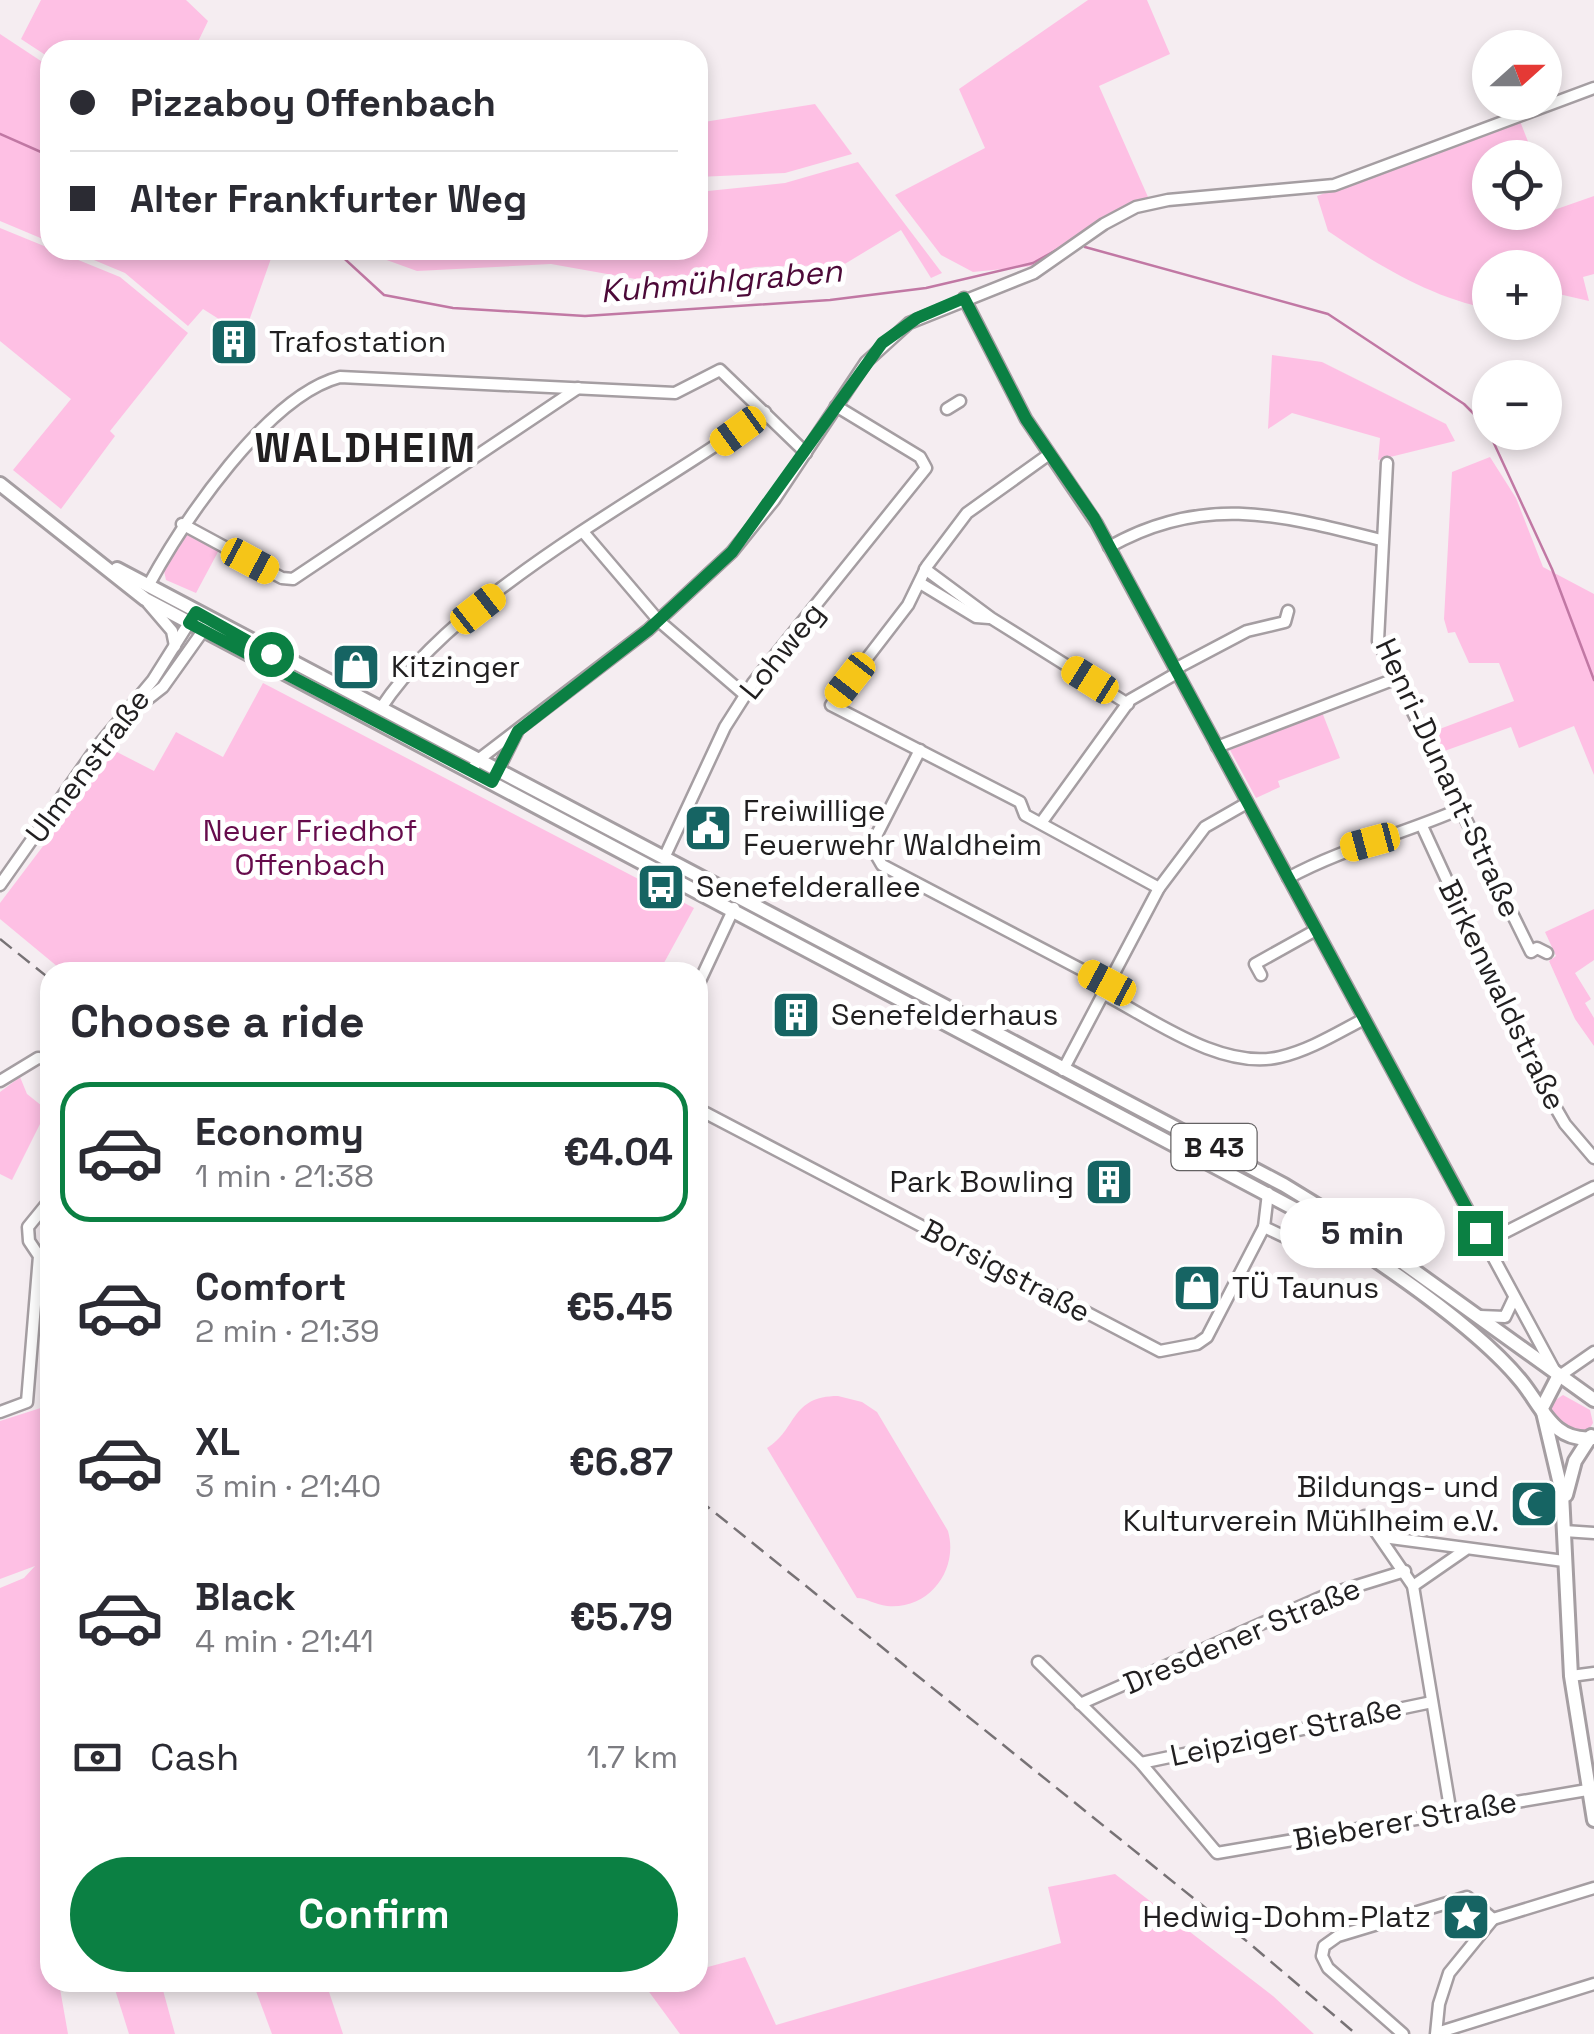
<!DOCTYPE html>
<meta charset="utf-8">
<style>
body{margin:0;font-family:"Space Grotesk",sans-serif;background:#f2f2f3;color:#2b2b33;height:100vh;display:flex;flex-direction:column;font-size:38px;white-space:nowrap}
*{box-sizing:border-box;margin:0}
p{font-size:32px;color:#7c7c81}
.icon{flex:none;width:55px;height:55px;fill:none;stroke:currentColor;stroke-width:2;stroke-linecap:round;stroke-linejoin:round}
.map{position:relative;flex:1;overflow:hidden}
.side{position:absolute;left:40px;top:962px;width:668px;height:1030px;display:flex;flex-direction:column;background:#fff;border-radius:30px;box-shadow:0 5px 15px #0003}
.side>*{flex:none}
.guide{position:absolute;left:40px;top:40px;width:668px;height:220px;border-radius:30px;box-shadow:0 5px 15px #0003;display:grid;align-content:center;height:220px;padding:0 30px;background:#fff}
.needle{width:65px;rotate:69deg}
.tools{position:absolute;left:1472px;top:30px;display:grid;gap:20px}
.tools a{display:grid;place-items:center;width:90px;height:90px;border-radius:50%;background:#fff;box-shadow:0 5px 15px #0003;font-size:50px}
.end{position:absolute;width:45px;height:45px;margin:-22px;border:12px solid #0b8043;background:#fff;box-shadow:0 0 0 5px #fff}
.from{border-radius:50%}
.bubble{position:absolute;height:70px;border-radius:35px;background:#fff;box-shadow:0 5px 15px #0003;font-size:32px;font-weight:700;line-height:70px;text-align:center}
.car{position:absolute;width:30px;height:60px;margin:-30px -15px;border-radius:12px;box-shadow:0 0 8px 2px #0007;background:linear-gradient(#f5c518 24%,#345 0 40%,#f5c518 0 76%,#345 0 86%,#f5c518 0)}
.guide b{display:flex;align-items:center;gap:35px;height:95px;font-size:38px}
.guide b+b{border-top:2px solid #e1e1e2}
.guide i{width:25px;height:25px;background:#2b2b33}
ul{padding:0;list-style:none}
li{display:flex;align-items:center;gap:30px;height:140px;margin:0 20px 15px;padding:0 10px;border:5px solid transparent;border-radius:30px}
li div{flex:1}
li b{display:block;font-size:38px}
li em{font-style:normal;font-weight:700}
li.selected{border-color:#0b8043}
li>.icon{width:90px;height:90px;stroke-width:1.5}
h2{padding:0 30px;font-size:45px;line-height:120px}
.pay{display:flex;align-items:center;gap:25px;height:110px;padding:0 30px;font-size:38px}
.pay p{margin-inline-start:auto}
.cta{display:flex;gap:20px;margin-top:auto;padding:20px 30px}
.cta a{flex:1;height:115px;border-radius:60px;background:#0b8043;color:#fff;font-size:40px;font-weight:700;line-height:115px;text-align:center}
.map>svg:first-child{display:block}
.green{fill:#fec0e4}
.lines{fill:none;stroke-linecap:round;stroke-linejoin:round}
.stream{stroke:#c178a4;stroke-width:2.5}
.minor-casing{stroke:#a59ea2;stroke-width:15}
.major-casing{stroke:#a59ea2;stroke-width:18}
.minor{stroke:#fff;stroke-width:10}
.major{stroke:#fff;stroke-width:12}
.rail{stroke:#777275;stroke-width:2.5;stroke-dasharray:15 8;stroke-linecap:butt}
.route{stroke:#0b8043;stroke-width:12}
.labels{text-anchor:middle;stroke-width:10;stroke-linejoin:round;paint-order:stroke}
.shield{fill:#fff;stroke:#646263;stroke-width:2.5}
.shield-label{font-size:28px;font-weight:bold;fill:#211f20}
.poi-label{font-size:30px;fill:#211f20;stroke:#fff;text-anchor:start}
.street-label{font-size:30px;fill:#211f20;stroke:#fff}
.park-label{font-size:30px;fill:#660c4c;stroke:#fff}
.water-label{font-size:32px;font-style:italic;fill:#4c0938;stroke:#fff}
.district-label{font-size:40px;font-weight:bold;letter-spacing:2.5px;fill:#211f20;stroke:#fff}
</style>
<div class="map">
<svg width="1594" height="2034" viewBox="0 0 1594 2034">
<rect width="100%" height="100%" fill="#f5edf1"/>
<g class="green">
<polygon points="41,0 186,0 208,21 194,50 50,50 50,58 21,39"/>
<polygon points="1088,0 1147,0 1170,54 1099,86 1148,197 1121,211 1042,265 973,272 941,255 895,195 985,148 959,89"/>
<polygon points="0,34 50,67 50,242 0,221"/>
<polygon points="815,104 852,154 785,173 698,177 698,123"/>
<path d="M1520,121L1534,157L1490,158V212H1545V186L1554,210L1594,196V274L1583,277L1589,301L1550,292L1545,307V268H1490V309C1430,297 1379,266 1328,231L1317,196Z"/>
<polygon points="858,162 942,273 931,278 901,230 843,265 755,267 669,285 551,264 417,271 359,250 698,250 698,192 785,183"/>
<polygon points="0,228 120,277 188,333 110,431 115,436 61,509 13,470 71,399 0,341"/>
<polygon points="70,250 274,250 244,335 203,309 188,326 125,273"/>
<polygon points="1272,355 1322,362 1446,424 1455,441 1378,460 1380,438 1292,413 1268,429"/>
<polygon points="1490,457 1516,498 1543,567 1594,594 1594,775 1574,726 1519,748 1511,727 1439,753 1429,733 1514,701 1499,663 1469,663 1455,632 1448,633 1444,619 1452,472"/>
<polygon points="181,530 219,550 196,593 166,580 164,571"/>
<polygon points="263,683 694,908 659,972 64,972 0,919 0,903 115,751 154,771 176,732 223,757"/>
<polygon points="1322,712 1340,758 1278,781 1280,787 1256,798 1230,750"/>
<polygon points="1594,909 1594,960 1575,973 1591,999 1585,1003 1594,1018 1594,1046 1575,1019 1549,961 1556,956 1545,932"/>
<polygon points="20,1077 27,1094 47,1110 12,1180 0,1174 0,1092"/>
<polygon points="1563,1395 1590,1410 1593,1423 1588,1431 1567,1431 1550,1413 1551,1403"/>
<path d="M838,1396L862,1402L877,1412L948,1531C959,1570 929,1610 887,1606C876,1605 866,1598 857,1598L767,1448C797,1430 790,1396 838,1396Z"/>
<polygon points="50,1405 50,1890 43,1892 50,1932 50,1982 59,1983 68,2034 0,2034 0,1588 24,1578 35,1566 0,1579 0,1421"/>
<polygon points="1115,1874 1273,1996 1314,2034 680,2034 644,1985 698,1982 698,1958 704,1968 745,1957 776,2025 1061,1943 1048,1887"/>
<polygon points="113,1983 161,1983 175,2034 129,2034"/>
<polygon points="253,1983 326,1983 343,2034 272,2034"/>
</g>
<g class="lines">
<g class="stream">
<polyline points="0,134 50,156"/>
<polyline points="1085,247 1328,314 1464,404 1486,426 1552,569 1594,680"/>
<polyline points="335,250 384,295 453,308 585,316 830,300 926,288 1033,263 1069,243"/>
</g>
<g class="minor-casing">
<g id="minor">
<polyline points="964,298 1026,419 1097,524 1558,1377 1594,1352"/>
<polyline points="947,409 960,401"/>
<polyline points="1048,455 967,513 927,566 908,605 831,705 1020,802 1025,815 1159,888"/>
<polyline points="1387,463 1378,641 1531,952 1537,948 1547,953"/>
<polyline points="182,524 282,578 293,579 578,388"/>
<polyline points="584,533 659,621 745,695"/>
<path d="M1109,547C1204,493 1281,515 1381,540"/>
<polyline points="925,569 991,618 1128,704"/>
<polyline points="920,583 976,617 989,618"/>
<path d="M148,586C183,522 267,396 340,377L675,393L720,370L806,453"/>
<polyline points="148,603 172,631 175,646"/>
<polyline points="1175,669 1247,631 1285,622 1288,611"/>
<path d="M381,708C459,590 649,495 765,412"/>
<polyline points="131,712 163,687 205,628"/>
<polyline points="1217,747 1395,679"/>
<polyline points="920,750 875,838 875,853 882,865 1107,983"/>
<polyline points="472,770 478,760 648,630 732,552 774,500 866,362 909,323 1034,273 1104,224 1136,207 1168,200 1334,185 1594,88"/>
<polyline points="492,782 517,732"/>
<polyline points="1041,823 1130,700 1177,673"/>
<polyline points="1422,826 1535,1072 1565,1124 1594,1158"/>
<polyline points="664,858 725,727 753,683 926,468 920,457 836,406"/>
<path d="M1288,878C1343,848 1403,834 1460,809"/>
<polyline points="0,885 97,747 153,680 192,618"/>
<polyline points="1261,975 1255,964 1316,930"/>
<polyline points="698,985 734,908"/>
<path d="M1102,993C1151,1018 1221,1071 1280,1057C1310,1050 1337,1033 1364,1019"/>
<polyline points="1063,1070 1159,888 1205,827 1247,803"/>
<polyline points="0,1081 38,1058 50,1059"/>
<polyline points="698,1109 1160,1351 1197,1344 1207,1337 1264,1227 1268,1193"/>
<polyline points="1264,1227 1319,1253 1372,1260"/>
<polyline points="1486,1242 1594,1187"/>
<polyline points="1480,1316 1505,1317 1514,1298"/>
<polyline points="0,1412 27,1402 39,1256 29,1241 28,1227 50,1200"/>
<polyline points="1365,1516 1413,1586 1451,1814"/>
<polyline points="1564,1531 1594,1533"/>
<polyline points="1383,1537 1564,1561"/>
<polyline points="1413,1586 1465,1550"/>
<polyline points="1038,1662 1141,1763 1217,1853 1593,1789"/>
<polyline points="1571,1676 1594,1673"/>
<polyline points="1080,1704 1324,1596 1405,1571"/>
<polyline points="1141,1763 1432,1702"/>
<polyline points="1493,1919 1594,1888"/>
<polyline points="1440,2032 1594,1984"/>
<polyline points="1403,2034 1328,1968 1322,1956 1324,1946 1338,1936 1467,1897 1493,1919 1449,1973 1439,2004 1436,2034"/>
</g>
</g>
<g class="major-casing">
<g id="major">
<path d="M0,484L145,599L1308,1216C1370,1255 1475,1325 1521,1381C1543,1408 1553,1443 1594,1438"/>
<polyline points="117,569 1284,1185 1359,1231 1594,1400"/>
<polyline points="1558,1377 1542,1408 1562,1493 1571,1676 1594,1820"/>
<polyline points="1566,1495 1575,1461 1591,1436"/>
</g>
</g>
<use href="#minor" class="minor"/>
<use href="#major" class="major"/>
<g class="rail">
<polyline points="0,939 50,979"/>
<polyline points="698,1499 1249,1943 1356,2034"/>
</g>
</g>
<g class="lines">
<polyline class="route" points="271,654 196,612 189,623 492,782 518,731 648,630 732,552 882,343 917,318 964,298 1026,419 1094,518 1480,1233"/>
</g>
<defs>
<g id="building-square" transform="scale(2.5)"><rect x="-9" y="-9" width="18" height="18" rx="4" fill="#166463" stroke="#fff"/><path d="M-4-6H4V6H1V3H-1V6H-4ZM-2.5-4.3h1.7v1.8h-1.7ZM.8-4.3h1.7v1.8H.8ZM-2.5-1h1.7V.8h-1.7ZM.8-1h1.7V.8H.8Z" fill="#fff"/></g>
<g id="shop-square" transform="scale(2.5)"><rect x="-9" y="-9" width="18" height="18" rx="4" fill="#166463" stroke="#fff"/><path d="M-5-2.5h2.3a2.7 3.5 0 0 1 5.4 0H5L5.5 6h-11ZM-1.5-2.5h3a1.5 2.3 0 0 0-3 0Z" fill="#fff"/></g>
<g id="civic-square" transform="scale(2.5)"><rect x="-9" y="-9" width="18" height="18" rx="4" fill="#166463" stroke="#fff"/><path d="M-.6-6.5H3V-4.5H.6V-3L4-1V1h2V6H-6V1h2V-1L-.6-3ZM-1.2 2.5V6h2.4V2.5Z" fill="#fff"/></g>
<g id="bus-square" transform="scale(2.5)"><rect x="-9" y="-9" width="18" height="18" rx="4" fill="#166463" stroke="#fff"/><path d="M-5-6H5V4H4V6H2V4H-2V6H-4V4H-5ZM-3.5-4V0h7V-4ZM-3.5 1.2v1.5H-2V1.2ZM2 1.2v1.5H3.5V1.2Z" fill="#fff"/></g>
<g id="mosque-square" transform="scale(2.5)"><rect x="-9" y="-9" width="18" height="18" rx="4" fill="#166463" stroke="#fff"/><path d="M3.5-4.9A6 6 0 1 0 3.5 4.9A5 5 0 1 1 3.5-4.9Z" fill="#fff"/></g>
<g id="sight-square" transform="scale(2.5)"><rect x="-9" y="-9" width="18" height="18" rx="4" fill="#166463" stroke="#fff"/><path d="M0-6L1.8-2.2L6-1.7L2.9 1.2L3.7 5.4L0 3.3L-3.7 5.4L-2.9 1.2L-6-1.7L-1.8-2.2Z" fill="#fff"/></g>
</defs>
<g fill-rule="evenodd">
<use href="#building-square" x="234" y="342"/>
<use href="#shop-square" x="356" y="667"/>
<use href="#civic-square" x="708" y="828"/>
<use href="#bus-square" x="661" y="887"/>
<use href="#building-square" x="796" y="1015"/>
<use href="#building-square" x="1109" y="1182"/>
<use href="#shop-square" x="1197" y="1288"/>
<use href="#mosque-square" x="1534" y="1504"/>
<use href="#sight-square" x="1466" y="1917"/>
</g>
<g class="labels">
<rect class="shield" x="1171.5" y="1124" width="85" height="46" rx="8"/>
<g class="shield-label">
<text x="1214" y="1157">B 43</text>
</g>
<g class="poi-label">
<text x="269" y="352">Trafostation</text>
<text x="391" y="677">Kitzinger</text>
<text x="743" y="821">Freiwillige<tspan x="743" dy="34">Feuerwehr Waldheim</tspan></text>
<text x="696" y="897">Senefelderallee</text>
<text x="831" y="1025">Senefelderhaus</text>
<text x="1074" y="1192" text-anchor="end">Park Bowling</text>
<text x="1232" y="1298">TÜ Taunus</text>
<text x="1499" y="1497" text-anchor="end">Bildungs- und<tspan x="1499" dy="34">Kulturverein Mühlheim e.V.</tspan></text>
<text x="1431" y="1927" text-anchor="end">Hedwig-Dohm-Platz</text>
</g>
<g class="street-label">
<text transform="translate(782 651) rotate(-51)" y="10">Lohweg</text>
<text transform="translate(88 766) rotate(-53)" y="10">Ulmenstraße</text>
<text transform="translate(1448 778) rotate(65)" y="10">Henri-Dunant-Straße</text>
<text transform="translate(1502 995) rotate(64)" y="10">Birkenwaldstraße</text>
<text transform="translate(1006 1271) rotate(28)" y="10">Borsigstraße</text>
<text transform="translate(1242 1636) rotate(-23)" y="10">Dresdener Straße</text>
<text transform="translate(1286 1732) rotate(-12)" y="10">Leipziger Straße</text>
<text transform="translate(1405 1821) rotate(-10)" y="10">Bieberer Straße</text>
</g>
<g class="park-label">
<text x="310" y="841">Neuer Friedhof<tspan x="310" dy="34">Offenbach</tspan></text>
</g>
<g class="water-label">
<text transform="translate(721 281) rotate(-5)" y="11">Kuhmühlgraben</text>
</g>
<g class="district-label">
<text x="366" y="462">WALDHEIM</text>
</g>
</g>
</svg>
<div class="tools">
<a><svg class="needle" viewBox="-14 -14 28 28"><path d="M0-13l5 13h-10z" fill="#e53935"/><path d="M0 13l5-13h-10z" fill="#7c7c81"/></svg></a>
<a><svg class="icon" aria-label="locate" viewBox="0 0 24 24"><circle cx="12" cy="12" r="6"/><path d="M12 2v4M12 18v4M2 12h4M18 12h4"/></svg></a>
<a>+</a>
<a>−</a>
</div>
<i class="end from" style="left:271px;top:654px"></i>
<i class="end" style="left:1480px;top:1233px"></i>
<div class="bubble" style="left:1280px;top:1198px;width:165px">5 min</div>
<i class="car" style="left:738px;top:431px;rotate:234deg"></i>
<i class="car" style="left:250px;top:561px;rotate:118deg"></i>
<i class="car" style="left:478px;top:609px;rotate:52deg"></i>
<i class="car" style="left:850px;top:680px;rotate:218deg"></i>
<i class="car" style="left:1090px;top:680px;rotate:302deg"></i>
<i class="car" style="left:1370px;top:842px;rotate:255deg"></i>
<i class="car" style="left:1107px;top:983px;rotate:298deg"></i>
<div class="guide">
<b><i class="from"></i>Pizzaboy Offenbach</b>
<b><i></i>Alter Frankfurter Weg</b>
</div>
<section class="side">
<h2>Choose a ride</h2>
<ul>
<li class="selected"><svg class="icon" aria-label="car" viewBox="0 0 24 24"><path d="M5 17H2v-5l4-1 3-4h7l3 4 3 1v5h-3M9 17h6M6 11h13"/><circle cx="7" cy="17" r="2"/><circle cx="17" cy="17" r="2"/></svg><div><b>Economy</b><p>1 min · 21:38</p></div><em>€4.04</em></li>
<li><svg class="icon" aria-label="car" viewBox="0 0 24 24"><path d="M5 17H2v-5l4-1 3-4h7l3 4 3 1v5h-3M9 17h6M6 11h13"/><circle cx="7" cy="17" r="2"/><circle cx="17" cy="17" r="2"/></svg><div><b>Comfort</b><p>2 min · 21:39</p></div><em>€5.45</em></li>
<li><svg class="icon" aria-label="car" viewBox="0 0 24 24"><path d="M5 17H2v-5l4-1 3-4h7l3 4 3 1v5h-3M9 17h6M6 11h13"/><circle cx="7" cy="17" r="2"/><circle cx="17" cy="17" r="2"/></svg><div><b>XL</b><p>3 min · 21:40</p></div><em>€6.87</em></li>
<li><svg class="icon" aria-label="car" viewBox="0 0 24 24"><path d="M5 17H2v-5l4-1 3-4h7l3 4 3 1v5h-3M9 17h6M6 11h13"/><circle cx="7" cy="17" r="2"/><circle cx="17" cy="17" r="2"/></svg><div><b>Black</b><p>4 min · 21:41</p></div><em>€5.79</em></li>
</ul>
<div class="pay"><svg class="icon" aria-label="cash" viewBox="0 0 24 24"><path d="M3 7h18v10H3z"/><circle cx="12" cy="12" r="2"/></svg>Cash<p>1.7 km</p></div>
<div class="cta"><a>Confirm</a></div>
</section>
</div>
